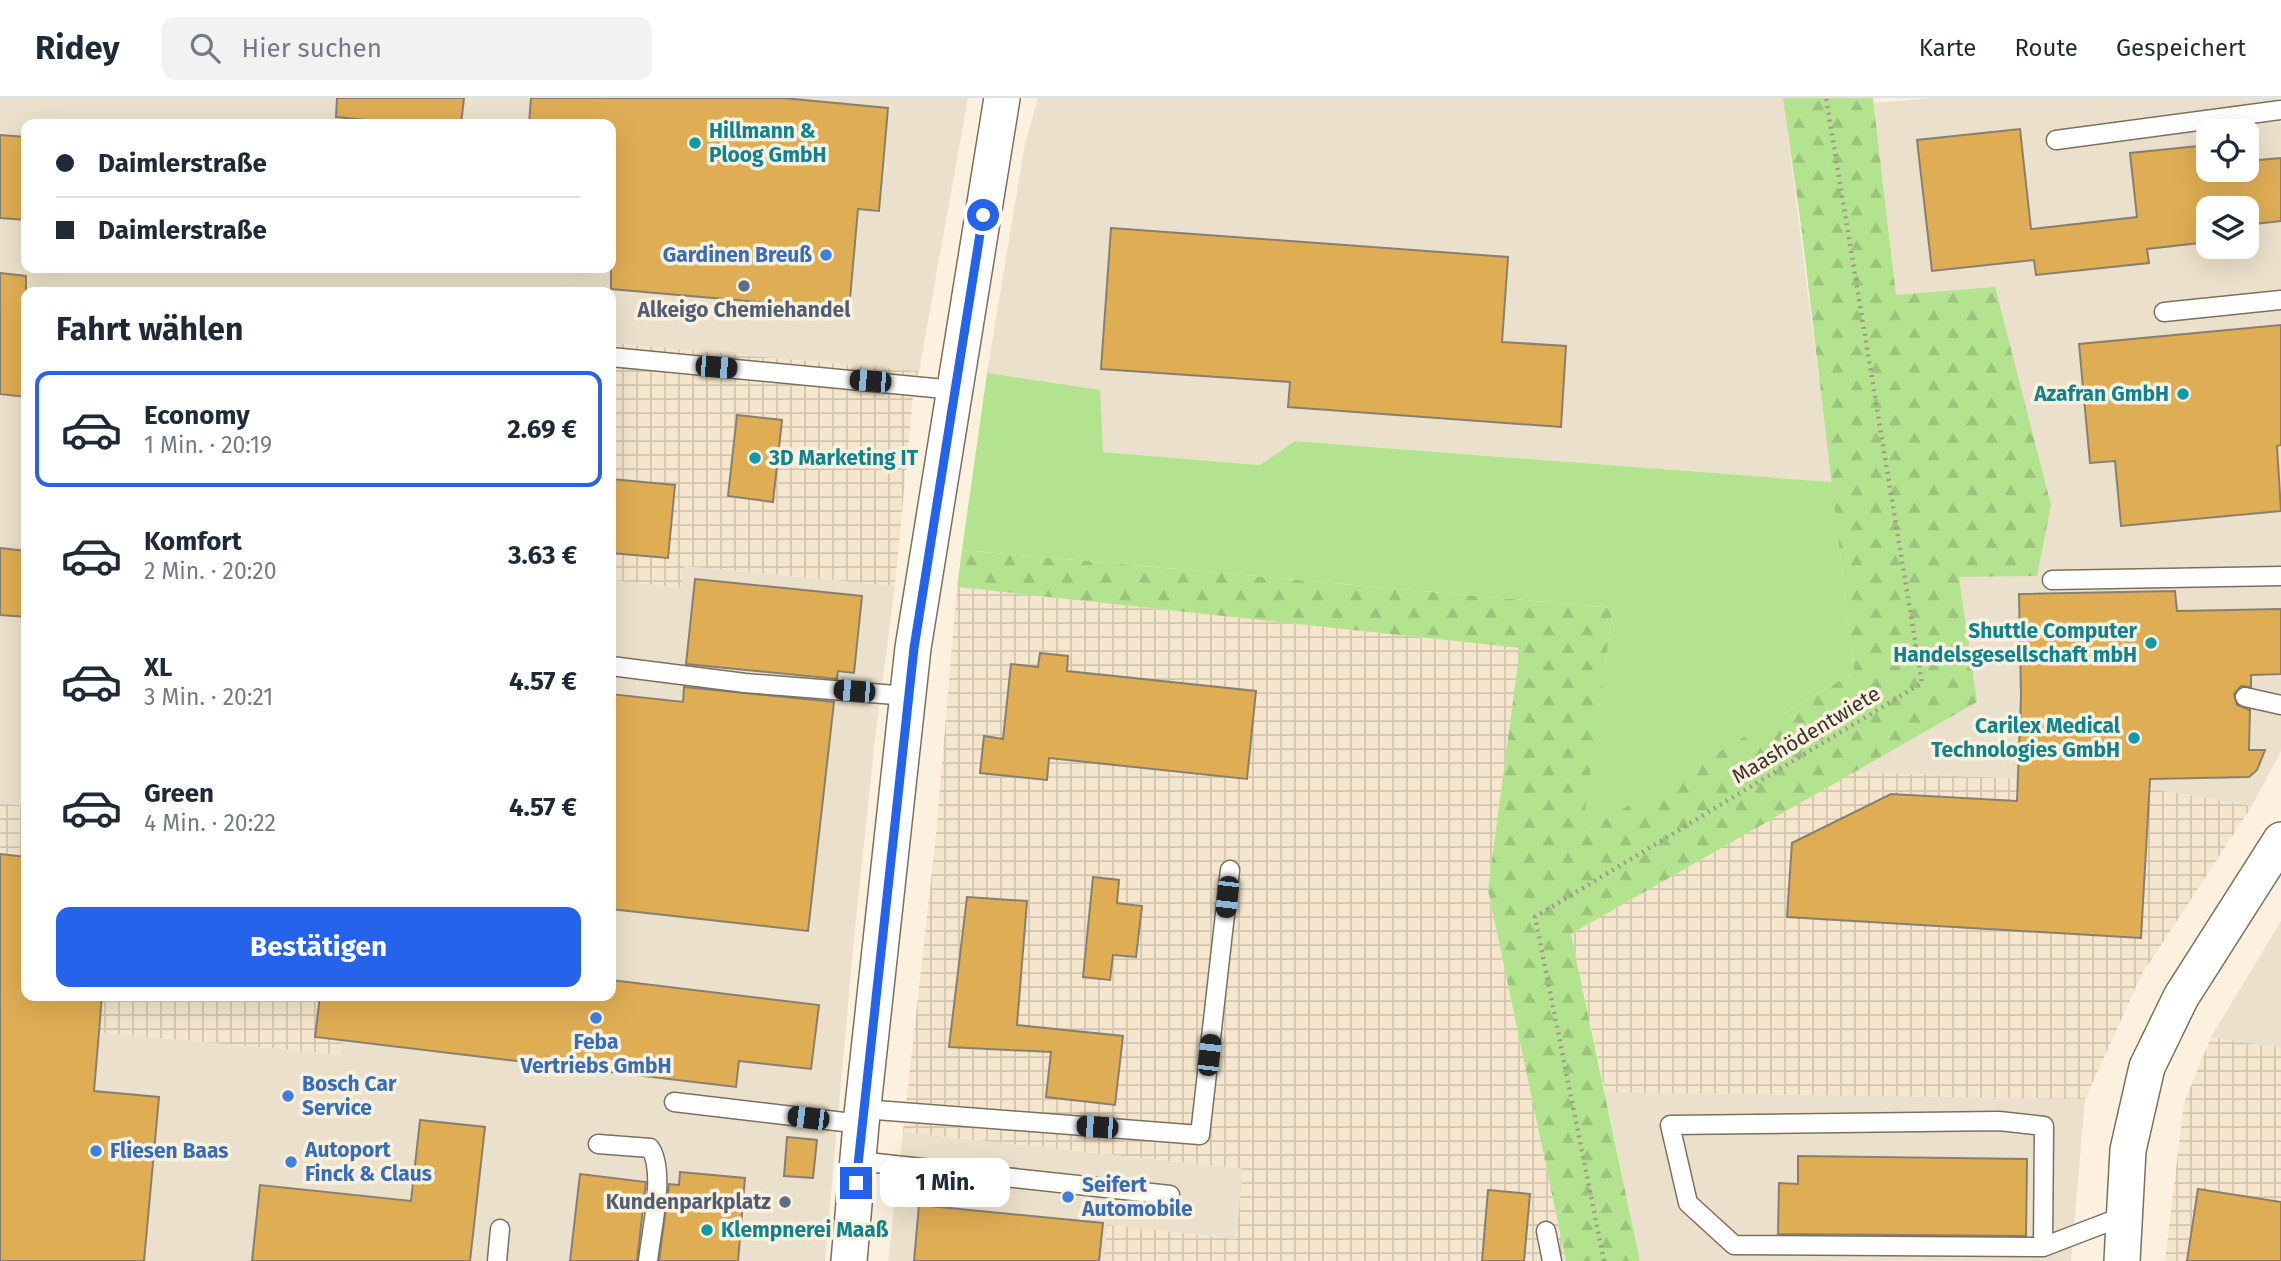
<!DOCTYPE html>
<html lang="de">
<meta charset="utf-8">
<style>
body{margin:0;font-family:"Fira Sans",sans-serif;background:#f2f2f3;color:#1f2937;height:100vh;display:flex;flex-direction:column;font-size:26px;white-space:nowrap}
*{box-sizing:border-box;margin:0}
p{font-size:23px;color:#747a83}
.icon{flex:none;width:38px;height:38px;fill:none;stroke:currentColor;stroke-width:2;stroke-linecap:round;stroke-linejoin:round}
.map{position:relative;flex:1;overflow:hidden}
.details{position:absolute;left:21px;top:189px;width:595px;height:714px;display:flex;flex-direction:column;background:#fff;border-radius:14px;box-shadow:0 7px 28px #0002}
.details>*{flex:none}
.guide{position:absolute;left:21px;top:21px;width:595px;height:154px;border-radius:14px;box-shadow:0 7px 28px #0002;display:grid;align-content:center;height:154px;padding:0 35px;background:#fff}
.fabs{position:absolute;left:2196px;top:21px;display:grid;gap:14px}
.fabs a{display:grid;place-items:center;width:63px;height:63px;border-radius:14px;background:#fff;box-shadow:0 7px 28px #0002;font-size:35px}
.end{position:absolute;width:32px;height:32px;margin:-16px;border:9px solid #2563eb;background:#fff;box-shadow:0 0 0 4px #fff}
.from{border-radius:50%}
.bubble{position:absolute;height:49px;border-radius:14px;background:#fff;box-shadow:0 7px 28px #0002;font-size:23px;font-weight:700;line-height:49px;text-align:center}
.car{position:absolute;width:21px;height:42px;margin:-21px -10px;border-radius:9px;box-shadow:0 0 5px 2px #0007;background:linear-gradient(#222 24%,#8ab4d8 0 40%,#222 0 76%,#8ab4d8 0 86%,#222 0)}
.guide b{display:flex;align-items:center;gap:24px;height:66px;font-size:26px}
.guide b+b{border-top:2px solid #e0e1e3}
.guide i{width:18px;height:18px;background:#1f2937}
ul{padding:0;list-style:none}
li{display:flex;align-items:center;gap:21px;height:116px;margin:0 14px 10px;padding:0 21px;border:4px solid transparent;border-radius:14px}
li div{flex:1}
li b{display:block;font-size:26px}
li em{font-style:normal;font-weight:700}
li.active{border-color:#2563eb}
li>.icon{width:63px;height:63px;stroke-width:1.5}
h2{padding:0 35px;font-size:32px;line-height:84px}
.button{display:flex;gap:14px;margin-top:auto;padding:14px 35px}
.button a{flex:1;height:80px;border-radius:14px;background:#2563eb;color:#fff;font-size:28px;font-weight:700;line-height:80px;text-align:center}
header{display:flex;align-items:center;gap:42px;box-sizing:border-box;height:98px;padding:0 35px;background:#fff;border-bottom:2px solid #e0e1e3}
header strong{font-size:33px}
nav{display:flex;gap:38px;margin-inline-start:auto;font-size:24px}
.search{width:490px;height:63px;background:#f2f2f3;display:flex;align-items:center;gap:18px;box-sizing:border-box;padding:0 24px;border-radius:14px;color:#747a83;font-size:26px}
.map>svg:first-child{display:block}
.commercial{fill:#ebe0cb;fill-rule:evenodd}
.industrial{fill:url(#industrial-grid)}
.green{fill:#b4e38f}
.forest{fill:url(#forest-firs)}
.building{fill:#dfad54;stroke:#897f6f;stroke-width:2}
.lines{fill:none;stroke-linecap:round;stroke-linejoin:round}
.lane-casing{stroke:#7a7060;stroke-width:21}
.street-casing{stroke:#7a7060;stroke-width:38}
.path{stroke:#a0988b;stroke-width:4.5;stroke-dasharray:2 5;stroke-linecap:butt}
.lane{stroke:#fff;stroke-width:18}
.street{stroke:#fff;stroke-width:35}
.route{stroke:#2563eb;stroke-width:9}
.culture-dot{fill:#0f9aa8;stroke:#fcf1de;stroke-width:2.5}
.shop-dot{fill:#3f7fe0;stroke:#fcf1de;stroke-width:2.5}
.service-dot{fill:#5c6f8a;stroke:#fcf1de;stroke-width:2.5}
.labels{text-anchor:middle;stroke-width:7;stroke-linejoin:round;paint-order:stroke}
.culture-label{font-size:21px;font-weight:bold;fill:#0d838f;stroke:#fcf1de;text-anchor:start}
.shop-label{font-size:21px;font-weight:bold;fill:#366cbe;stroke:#fcf1de;text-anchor:start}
.service-label{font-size:21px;font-weight:bold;fill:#4e5e75;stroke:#fcf1de}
.street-label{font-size:21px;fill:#38342d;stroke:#fcf1de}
</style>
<header>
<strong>Ridey</strong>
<div class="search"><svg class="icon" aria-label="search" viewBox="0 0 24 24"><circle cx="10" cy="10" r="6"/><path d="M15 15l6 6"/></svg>Hier suchen</div>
<nav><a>Karte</a><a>Route</a><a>Gespeichert</a></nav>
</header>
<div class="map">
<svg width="2281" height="1163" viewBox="0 0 2281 1163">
<defs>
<pattern id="industrial-grid" width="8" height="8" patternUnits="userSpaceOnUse" patternTransform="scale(1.75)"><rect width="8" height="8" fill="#f4e5cc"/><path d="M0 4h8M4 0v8" fill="none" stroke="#d2c5b0"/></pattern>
<pattern id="forest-firs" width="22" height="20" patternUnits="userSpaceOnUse" patternTransform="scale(1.75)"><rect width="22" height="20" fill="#b4e38f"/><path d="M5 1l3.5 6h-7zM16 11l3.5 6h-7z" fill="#9cc37c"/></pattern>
</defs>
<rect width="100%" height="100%" fill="#fcf1de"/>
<g class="commercial">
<path d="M0,0H968L919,273L611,245V194H26V708L0,705ZM26,26H611V170H26Z"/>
<polygon points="1038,0 1783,0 1832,384 1296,343 1261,367 1103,354 987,275 1025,46"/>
<path d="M1931,0H2277L2281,27V653L2252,708L2113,684L1854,674L1977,604L1896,197L1874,5ZM2208,33H2247V72H2208ZM2208,110H2247V149H2208Z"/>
<polygon points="683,468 895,488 875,640 853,851 825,1163 0,1163 0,925 340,957 348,898 611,898 611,482 680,490"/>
<polygon points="2281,823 2281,950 2211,939 2254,868"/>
<polygon points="1605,994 2085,1001 2071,1163 1640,1163"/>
<polygon points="903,1034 1243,1071 1236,1141 1108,1127 1104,1163 888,1163"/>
</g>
<g class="industrial">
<polygon points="611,245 919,273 914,287 895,488 684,468 681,490 611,482"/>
<polygon points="957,489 1521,550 1488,792 1566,1163 1104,1163 1107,1127 1236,1141 1243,1071 903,1034 936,737"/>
<polygon points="1854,674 2113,684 2252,708 2142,876 2085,1001 1605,994 1571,836"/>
<polygon points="0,705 26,708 26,898 348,898 341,957 0,925"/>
<polygon points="2211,939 2281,950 2281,1163 2165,1163 2184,1005"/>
</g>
<polygon class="green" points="987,275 1100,292 1103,354 1260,367 1295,343 1832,384 1854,574 1581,736 1613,510 962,452"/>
<polygon class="forest" points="1783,0 1873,0 1896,197 1995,189 2051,407 2037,478 1959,479 1977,604 1571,836 1640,1163 1566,1163 1488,792 1520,550 957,489 962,452 1613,510 1582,735 1854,574 1802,135"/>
<g class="building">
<polygon points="337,0 464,0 461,26 413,26 336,19"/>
<polygon points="531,0 783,0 888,10 879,113 858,111 849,212 611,191 611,26 529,26"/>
<polygon points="2020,31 2031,131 2137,119 2130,55 2208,47 2208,72 2247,72 2247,63 2281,60 2281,123 2247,127 2247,110 2208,110 2208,144 2147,151 2149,165 2036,177 2034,162 1932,173 1917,42"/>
<polygon points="0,37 26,39 26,122 0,120"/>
<polygon points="1111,130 1508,159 1502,244 1566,248 1561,329 1288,309 1290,284 1101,271"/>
<polygon points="0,175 26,178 26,299 0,296"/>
<polygon points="2281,227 2281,347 2277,348 2281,413 2121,428 2115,363 2090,365 2079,246"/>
<polygon points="737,317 782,322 773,404 728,398"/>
<polygon points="611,381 675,387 668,460 611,455"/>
<polygon points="0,450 26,453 26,519 0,517"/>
<polygon points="695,481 862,498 854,575 838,573 837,581 686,566"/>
<polygon points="2175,493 2177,513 2281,511 2281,576 2251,577 2251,589 2241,588 2234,596 2237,607 2250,612 2249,652 2265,652 2257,672 2249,679 2150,681 2141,840 1787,819 1792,745 1891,696 2017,703 2021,598 2019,496"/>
<polygon points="1040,555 1068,558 1067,573 1256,593 1247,681 1049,660 1047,682 980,675 984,638 1003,641 1011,566 1038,569"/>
<polygon points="684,589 834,604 808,833 611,811 611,596 683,604"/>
<polygon points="0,756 26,759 26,898 102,898 94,993 159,999 144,1163 0,1163"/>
<polygon points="1093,779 1119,782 1117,805 1142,808 1136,859 1113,857 1110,882 1083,879"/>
<polygon points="967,799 1027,803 1017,927 1123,938 1115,1007 1046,999 1051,954 949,949"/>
<polygon points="611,882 819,907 811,971 739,963 736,989 315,939 320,898 611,898"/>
<polygon points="420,1022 485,1029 470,1163 252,1163 260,1087 411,1103"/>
<polygon points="787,1039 817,1042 813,1080 784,1078"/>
<polygon points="1798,1058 2027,1061 2026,1138 1778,1136 1779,1085 1798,1086"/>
<polygon points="680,1074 745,1080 738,1163 659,1163 669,1086 679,1087"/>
<polygon points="580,1076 646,1084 637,1163 570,1163"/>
<polygon points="2198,1091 2281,1104 2281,1163 2187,1163"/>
<polygon points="1488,1092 1530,1096 1524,1163 1482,1163"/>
<polygon points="919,1107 1103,1125 1099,1163 914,1163"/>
</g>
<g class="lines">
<g class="lane-casing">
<g id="lane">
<polyline points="2056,42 2281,12"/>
<polyline points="2164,214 2281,202"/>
<polyline points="611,259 955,292"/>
<polyline points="2052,482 2281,478"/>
<polyline points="611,568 745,585 908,598"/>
<polyline points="2245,599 2281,607"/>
<polyline points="674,1004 861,1026"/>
<polyline points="863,1011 1200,1037 1230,772"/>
<path d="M598,1046L650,1050C666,1073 651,1134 648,1163"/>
<polyline points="858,1063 1170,1097"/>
<polyline points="1546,1133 1552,1163"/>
<polyline points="2043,1149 2044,1028 1999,1023 1670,1027 1688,1105 1734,1147 2043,1149 2124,1118"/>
<polyline points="497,1163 500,1131"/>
</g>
</g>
<g class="street-casing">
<g id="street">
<polyline points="849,1163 861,1026 913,550 1002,0"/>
<polyline points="2122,1163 2128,1052 2147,969 2181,899 2281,742"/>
</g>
</g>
<polyline class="path" points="1604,1163 1535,819 1922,585 1826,0"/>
<use href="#lane" class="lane"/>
<use href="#street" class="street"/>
</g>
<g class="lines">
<polyline class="route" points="856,1085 914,550 983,117"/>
</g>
<g class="culture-dot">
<circle cx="695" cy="45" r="7"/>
<circle cx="2183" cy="296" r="7"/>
<circle cx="755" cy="360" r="7"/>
<circle cx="2151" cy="545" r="7"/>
<circle cx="2134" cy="640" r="7"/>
<circle cx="707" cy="1132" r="7"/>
</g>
<g class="shop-dot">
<circle cx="826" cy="157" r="7"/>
<circle cx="596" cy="920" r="7"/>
<circle cx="288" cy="998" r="7"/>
<circle cx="96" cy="1053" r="7"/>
<circle cx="291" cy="1064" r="7"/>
<circle cx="1068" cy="1099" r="7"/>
</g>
<g class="service-dot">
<circle cx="744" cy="188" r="7"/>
<circle cx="785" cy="1104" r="7"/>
</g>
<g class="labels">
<g class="culture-label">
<text x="709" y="40">Hillmann &amp;<tspan x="709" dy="24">Ploog GmbH</tspan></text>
<text x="2169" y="303" text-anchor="end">Azafran GmbH</text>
<text x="769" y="367">3D Marketing IT</text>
<text x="2137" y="540" text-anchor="end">Shuttle Computer<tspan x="2137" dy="24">Handelsgesellschaft mbH</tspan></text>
<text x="2120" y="635" text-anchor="end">Carilex Medical<tspan x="2120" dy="24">Technologies GmbH</tspan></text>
<text x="721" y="1139">Klempnerei Maaß</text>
</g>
<g class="shop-label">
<text x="812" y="164" text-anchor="end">Gardinen Breuß</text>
<text x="596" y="951" text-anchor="middle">Feba<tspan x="596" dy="24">Vertriebs GmbH</tspan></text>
<text x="302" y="993">Bosch Car<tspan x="302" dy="24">Service</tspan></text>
<text x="305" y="1059">Autoport<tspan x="305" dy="24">Finck &amp; Claus</tspan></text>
<text x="110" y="1060">Fliesen Baas</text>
<text x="1082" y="1094">Seifert<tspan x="1082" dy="24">Automobile</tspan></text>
</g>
<g class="service-label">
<text x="744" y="219">Alkeigo Chemiehandel</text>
<text x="771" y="1111" text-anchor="end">Kundenparkplatz</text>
</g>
<g class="street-label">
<text transform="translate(1806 637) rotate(-31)" y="7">Maashödentwiete</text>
</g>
</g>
</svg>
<div class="fabs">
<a><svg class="icon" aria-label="locate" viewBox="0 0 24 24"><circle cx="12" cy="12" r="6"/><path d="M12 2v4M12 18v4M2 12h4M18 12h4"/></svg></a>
<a><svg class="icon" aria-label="layers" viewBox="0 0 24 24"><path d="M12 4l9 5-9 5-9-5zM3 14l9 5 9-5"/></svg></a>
</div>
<i class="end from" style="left:983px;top:117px"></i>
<i class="end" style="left:856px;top:1085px"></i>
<div class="bubble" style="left:880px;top:1060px;width:130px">1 Min.</div>
<i class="car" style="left:716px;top:269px;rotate:95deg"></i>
<i class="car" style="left:870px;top:283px;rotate:275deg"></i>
<i class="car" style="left:854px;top:593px;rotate:275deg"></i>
<i class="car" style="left:1227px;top:799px;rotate:186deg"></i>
<i class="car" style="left:1209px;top:957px;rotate:6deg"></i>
<i class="car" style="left:808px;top:1020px;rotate:277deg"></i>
<i class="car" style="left:1097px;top:1029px;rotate:274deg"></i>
<div class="guide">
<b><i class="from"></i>Daimlerstraße</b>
<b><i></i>Daimlerstraße</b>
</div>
<section class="details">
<h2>Fahrt wählen</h2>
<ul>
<li class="active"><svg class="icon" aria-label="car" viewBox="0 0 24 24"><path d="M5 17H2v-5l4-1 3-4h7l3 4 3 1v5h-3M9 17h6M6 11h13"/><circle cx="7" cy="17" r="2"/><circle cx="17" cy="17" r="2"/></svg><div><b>Economy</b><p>1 Min. · 20:19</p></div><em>2.69 €</em></li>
<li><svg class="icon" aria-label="car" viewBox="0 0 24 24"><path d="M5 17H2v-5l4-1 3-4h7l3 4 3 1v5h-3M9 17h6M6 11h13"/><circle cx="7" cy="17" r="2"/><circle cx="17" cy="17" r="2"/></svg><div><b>Komfort</b><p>2 Min. · 20:20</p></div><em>3.63 €</em></li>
<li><svg class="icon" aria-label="car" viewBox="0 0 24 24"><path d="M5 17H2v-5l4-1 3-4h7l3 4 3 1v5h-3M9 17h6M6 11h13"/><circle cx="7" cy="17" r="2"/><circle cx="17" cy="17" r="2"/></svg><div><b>XL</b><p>3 Min. · 20:21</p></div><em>4.57 €</em></li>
<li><svg class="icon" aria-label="car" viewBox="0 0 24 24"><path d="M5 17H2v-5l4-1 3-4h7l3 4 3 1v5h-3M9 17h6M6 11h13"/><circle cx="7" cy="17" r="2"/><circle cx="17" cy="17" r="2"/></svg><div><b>Green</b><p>4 Min. · 20:22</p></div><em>4.57 €</em></li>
</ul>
<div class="button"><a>Bestätigen</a></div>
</section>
</div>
